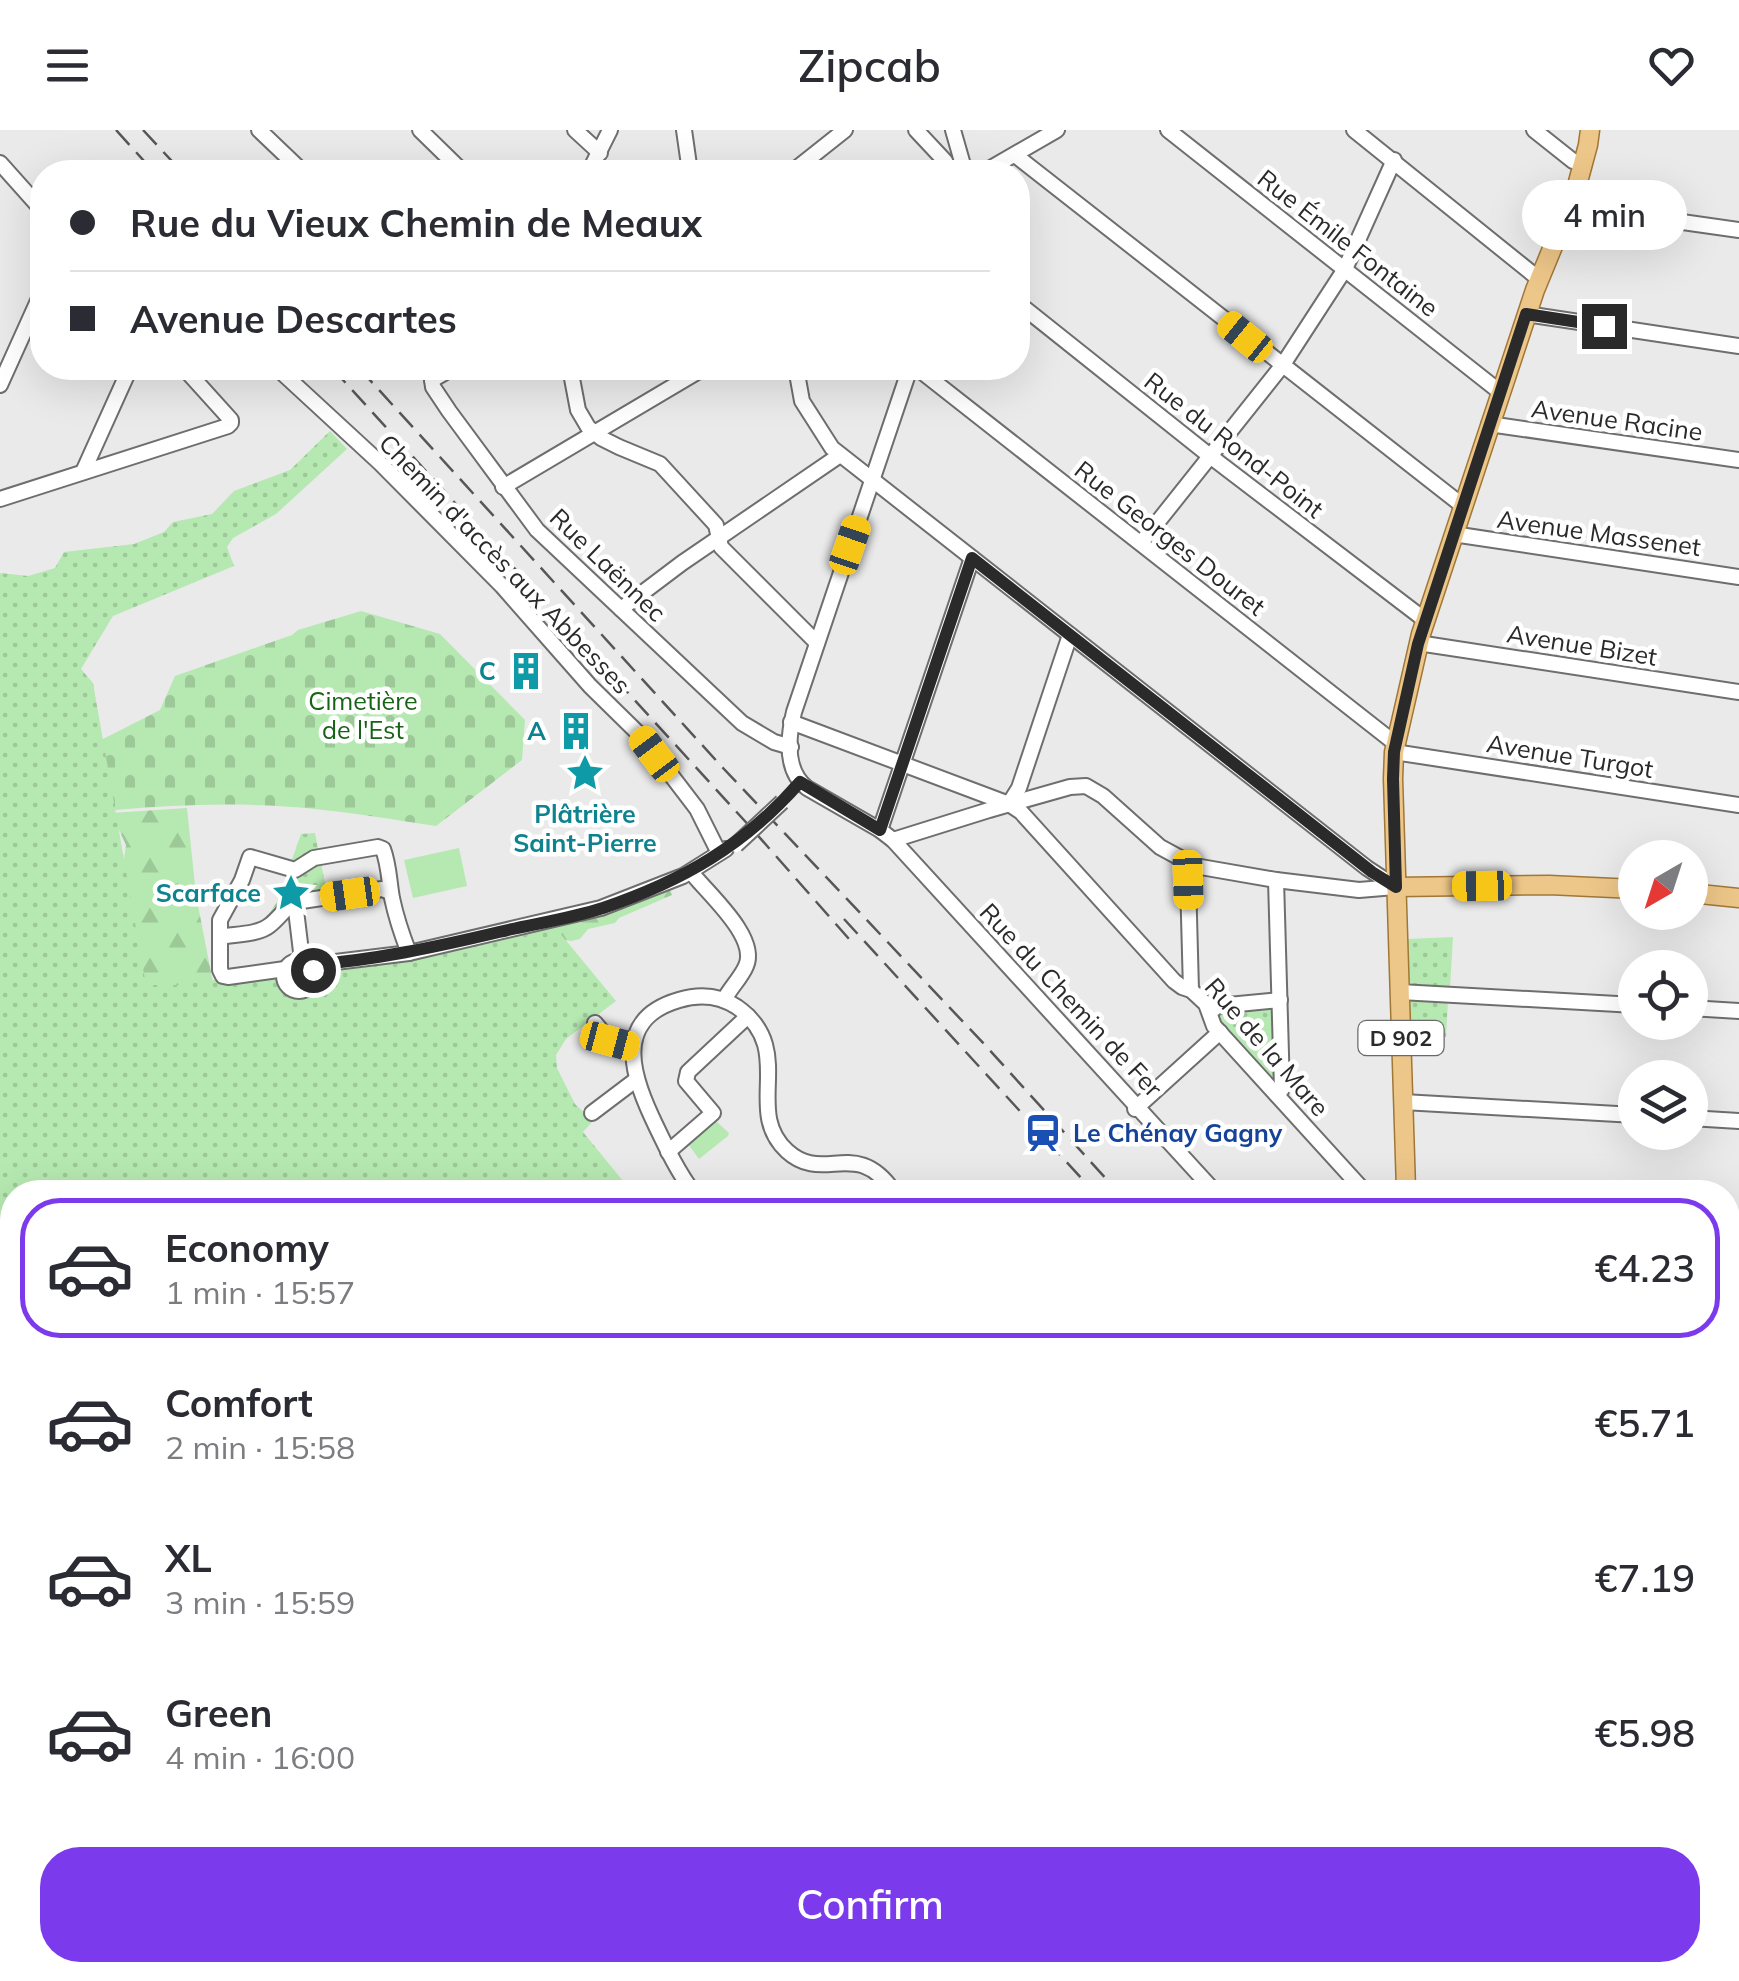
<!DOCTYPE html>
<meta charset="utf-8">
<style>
body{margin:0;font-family:Mulish,sans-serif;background:#f7f7f7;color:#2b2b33;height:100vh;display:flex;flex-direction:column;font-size:38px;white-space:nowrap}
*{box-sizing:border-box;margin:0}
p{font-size:32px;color:#7c7c81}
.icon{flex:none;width:55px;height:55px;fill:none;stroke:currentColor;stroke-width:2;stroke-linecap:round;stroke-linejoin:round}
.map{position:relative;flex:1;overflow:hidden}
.drawer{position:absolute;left:0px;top:1050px;width:1740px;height:802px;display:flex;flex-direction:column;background:#fff;border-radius:40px 40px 0 0;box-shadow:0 10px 40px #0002}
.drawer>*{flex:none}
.banner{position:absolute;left:30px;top:30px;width:1000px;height:220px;border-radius:40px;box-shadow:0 10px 40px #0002;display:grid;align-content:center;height:220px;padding:0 40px;background:#fff}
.needle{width:65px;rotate:219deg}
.controls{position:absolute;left:1618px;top:710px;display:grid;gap:20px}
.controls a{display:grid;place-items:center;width:90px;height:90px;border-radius:50%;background:#fff;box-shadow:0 10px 40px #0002;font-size:50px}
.end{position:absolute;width:45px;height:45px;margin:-22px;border:12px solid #2a2a2b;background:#fff;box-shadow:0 0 0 5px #fff}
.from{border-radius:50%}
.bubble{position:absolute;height:70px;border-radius:35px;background:#fff;box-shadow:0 10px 40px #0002;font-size:32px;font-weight:600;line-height:70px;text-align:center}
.car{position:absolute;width:30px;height:60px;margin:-30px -15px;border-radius:12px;box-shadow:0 0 8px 2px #0007;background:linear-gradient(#f5c518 24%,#345 0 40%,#f5c518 0 76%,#345 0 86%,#f5c518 0)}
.banner b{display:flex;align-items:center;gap:35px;height:95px;font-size:38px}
.banner b+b{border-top:2px solid #e1e1e2}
.banner i{width:25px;height:25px;background:#2b2b33}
ul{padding:18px 0 0;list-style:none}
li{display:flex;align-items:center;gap:30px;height:140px;margin:0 20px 15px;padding:0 20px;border:5px solid transparent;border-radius:40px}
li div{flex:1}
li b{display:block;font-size:38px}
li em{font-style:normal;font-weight:600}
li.selected{border-color:#7c3aed}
li>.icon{width:90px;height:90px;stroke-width:1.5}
.button{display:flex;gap:20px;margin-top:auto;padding:20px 40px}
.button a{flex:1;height:115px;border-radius:40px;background:#7c3aed;color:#fff;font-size:40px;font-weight:600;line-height:115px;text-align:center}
header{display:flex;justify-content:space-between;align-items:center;height:130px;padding:0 40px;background:#fff;font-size:45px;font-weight:600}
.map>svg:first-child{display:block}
.forest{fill:url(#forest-firs)}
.cemetery{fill:url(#cemetery-stones)}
.park{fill:url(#park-dots)}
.garden{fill:url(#garden-furrows)}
.pitch{fill:#b6e9b1}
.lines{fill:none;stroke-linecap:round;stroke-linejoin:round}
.minor-casing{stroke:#6e6e6f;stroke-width:18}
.major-casing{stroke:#a17735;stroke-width:21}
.minor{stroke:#fff;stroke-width:14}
.major{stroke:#edc689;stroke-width:18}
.rail{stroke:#575758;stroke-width:2.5;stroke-dasharray:20 10;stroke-linecap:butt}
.minor-bridge-casing{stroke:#6e6e6f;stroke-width:18;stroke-linecap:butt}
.minor-bridge{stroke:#fff;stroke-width:14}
.route{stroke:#2a2a2b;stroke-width:12}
.labels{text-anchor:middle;stroke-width:9;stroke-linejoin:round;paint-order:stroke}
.shield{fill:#fff;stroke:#6a6a6b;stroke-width:2.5}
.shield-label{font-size:22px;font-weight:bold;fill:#2a2a2b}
.street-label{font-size:25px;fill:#2a2a2b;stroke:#fff}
.culture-label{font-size:25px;font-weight:bold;fill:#0d838f;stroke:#fff;text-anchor:end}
.park-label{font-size:25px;fill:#176315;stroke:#fff}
.transit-label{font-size:25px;font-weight:bold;fill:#164399;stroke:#fff;text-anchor:start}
</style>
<header><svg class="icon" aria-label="menu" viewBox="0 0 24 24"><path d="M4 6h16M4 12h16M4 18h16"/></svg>Zipcab<svg class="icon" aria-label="heart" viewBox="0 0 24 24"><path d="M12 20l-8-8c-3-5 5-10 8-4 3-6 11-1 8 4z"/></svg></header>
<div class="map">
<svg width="1739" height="1851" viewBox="0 0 1739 1851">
<defs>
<pattern id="forest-firs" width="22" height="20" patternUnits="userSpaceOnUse" patternTransform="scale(2.5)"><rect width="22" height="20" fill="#b6e9b1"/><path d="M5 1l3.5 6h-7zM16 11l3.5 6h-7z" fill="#9dc898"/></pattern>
<pattern id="cemetery-stones" width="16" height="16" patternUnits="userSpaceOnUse" patternTransform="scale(2.5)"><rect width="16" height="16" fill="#b6e9b1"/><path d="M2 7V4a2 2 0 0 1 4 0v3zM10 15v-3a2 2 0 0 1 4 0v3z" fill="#9dc898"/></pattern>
<pattern id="park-dots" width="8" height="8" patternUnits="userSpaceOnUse" patternTransform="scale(2.5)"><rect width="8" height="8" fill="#b6e9b1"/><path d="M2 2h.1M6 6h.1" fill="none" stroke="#9dc898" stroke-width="1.8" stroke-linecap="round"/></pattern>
<pattern id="garden-furrows" width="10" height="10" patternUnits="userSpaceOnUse" patternTransform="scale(2.5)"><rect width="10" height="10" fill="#b6e9b1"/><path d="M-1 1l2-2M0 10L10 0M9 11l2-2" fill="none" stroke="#9dc898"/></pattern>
</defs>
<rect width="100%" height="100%" fill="#eaeaeb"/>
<g class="forest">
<polygon points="27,489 121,750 126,715 111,683 187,678 196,765 214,858 72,949"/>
<polygon points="669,758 672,765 619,788 615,793 588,799 580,809 571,811 547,807 426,830 615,782"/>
<path d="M171,1840H611L619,1851H241L218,1845C202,1851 187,1848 171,1840Z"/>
<polygon points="857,1840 1006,1840 1003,1844 985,1845 979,1851 866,1851"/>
</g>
<path class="cemetery" d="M361,481L440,504L525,590L522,630L436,696C396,690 355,683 315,679C248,672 182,674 115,680L101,610L160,580L175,546L292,505L298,500Z"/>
<g class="park">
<polygon points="330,301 347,319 276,384 233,408 227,417 234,436 113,486 81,539 93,553 146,855 179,855 276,841 281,853 304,862 321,855 330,842 415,827 554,796 616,871 566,909 556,925 557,938 575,974 593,991 583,1002 632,1062 12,1062 12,1447 2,1438 0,1439 0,443 28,446 55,438 64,422 134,414 164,402 173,392 212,384 234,361 290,340"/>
<polygon points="315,703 327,763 260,796 277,772 301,704"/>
<polygon points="1453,807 1450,857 1413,855 1409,851 1408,809"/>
<polygon points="1413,869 1448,871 1446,907 1410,905 1409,873"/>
<polygon points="1271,877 1275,945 1271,947 1218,887 1223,883"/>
</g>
<polygon class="garden" points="1632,1840 1715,1840 1723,1851 1641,1851"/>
<g class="pitch">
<polygon points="459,718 467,756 413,768 404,730"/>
<polygon points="715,990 729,1003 728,1006 699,1029 688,1014"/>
</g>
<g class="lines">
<g class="minor-casing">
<g id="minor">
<polyline points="259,0 303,42"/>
<polyline points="420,0 463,42"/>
<polyline points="575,0 600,23"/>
<polyline points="684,0 690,42"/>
<polyline points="916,0 945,31 950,42"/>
<polyline points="953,0 965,42"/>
<polyline points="1168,0 1500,262"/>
<polyline points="1354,0 1539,149"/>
<polyline points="1534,0 1573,31 1584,34"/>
<polyline points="1015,25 1463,376"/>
<polyline points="0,33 42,80"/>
<polyline points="78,42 80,40"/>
<polyline points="589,42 610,0"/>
<polyline points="792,42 845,0"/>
<polyline points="984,42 1057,0"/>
<polyline points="1563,75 1739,100"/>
<polyline points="1018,173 1210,326 1425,490"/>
<polyline points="1526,184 1739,216"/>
<polyline points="277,238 380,333 502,456 590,556 642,607 697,679 719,723"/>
<polyline points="570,238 578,280 588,297 601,308 619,317 660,334 716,395 721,417 817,513"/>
<polyline points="796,238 802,271 832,318 1367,738 1396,757"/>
<path d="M910,238L794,582C788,607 785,641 807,658L880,700L893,710L1215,1062"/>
<polyline points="917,238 1396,614"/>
<polyline points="432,250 433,257 449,281 537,400 742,593 774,612 791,617"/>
<polyline points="432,250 453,238"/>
<polyline points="0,255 42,162"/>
<polyline points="1489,294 1739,330"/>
<polyline points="83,342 130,238"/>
<polyline points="503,357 704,238"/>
<polyline points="0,369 228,296 231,293 231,290 184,238"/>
<polyline points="1453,404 1739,447"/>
<polyline points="1141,413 1282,236 1345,139 1394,30"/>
<polyline points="621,479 682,433 840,325"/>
<polyline points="1418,513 1739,562"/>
<polyline points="791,592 1009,674 1021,682 1174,851 1182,857 1191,860 1206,874 1214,896 1365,1062"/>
<polyline points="1394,622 1739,675"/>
<polyline points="1009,674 1019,658 1070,505"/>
<polyline points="880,700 972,428"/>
<polyline points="893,710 989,680 1070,657 1086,656 1103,666 1160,717 1195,736 1276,750 1359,760 1395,757"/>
<path d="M691,742C707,763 759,807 746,836C741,848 730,858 724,870"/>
<polyline points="1276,750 1282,959 1277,965"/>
<polyline points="295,772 302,830"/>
<path d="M220,807C235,804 258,805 270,795C279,788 285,778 295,772L382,759L390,762"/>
<circle cx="299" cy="846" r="15"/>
<polyline points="311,835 409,823 601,778 683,746 726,719"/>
<path d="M285,839L228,847L223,846L220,840V790L242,750L250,727L295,740L314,728L378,717L383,719C389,735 389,751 392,768C396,787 402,805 409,823"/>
<polyline points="1191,860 1188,750 1195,736"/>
<polyline points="1400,862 1635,875"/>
<polyline points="1690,878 1739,881"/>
<polyline points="1210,882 1218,876 1280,870"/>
<polyline points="595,893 610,911 633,917"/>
<polyline points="1403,972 1635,985"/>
<polyline points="1135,979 1220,902"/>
<polyline points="592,983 637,949"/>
<polyline points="1690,988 1739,991"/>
<polyline points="668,1022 713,983 686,951 688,942 748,886"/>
<path d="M693,1062C678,1042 667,1019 656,996C634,950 610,890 679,870C699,864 719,865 737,877C798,920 742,980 787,1021C824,1055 856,1006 894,1062"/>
<polyline points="1728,1101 1739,1102"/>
<polyline points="1728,1209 1739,1210"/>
<polyline points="1728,1317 1739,1318"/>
<polyline points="1728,1417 1739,1417"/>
<polyline points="0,1538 12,1525"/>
<polyline points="1728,1630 1739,1643"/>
<polyline points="662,1840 670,1851"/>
<polyline points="777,1840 785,1851"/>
<polyline points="836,1840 844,1851"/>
<polyline points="1104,1840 1106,1851"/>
<polyline points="1206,1840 1209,1851"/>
<polyline points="1605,1840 1628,1851"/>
<polyline points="1039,1851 1055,1840"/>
<polyline points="1121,1851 1144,1840"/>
</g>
</g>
<g class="major-casing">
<g id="major">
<polyline points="1396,757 1549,755 1635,759"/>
<polyline points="1690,763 1739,768"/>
<polyline points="1403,1062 1406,1059 1393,649 1394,622 1421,504 1535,160 1575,63 1588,15 1590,0"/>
<polyline points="1391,1840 1394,1851"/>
<polyline points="1404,1840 1407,1851"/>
</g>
</g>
<use href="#minor" class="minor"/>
<use href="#major" class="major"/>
<g class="rail">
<polyline points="116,0 154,42"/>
<polyline points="143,0 182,42"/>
<polyline points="332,238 753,700 849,809"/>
<polyline points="359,238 723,638 985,915 1118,1062"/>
<polyline points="844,789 1094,1062"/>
<polyline points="1728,1738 1739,1751"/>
<polyline points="1728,1770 1739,1783"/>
<polyline points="1728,1795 1739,1809"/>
</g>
<g class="minor-bridge-casing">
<polyline id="minor-bridge" points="736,715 782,672"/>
</g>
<use href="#minor-bridge" class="minor-bridge"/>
</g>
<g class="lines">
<path class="route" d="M313,840L310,835C375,830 436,817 499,802C533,794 569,789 603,778C682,751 744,716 800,652L880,700L972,428L1372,742L1396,757L1393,649L1394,622L1418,514L1526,184L1604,196"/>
</g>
<defs>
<g id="building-bare" transform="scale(3)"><path d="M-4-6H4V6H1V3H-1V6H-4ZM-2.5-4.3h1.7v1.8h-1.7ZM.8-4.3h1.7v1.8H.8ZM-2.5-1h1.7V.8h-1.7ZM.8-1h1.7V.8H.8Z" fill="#0f9aa8" stroke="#fff" stroke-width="2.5" paint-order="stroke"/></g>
<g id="sight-bare" transform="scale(3)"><path d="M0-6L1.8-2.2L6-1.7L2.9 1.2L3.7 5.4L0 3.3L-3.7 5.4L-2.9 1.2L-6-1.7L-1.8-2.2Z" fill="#0f9aa8" stroke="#fff" stroke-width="2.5" paint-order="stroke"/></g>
<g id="station-bare" transform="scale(3)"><path d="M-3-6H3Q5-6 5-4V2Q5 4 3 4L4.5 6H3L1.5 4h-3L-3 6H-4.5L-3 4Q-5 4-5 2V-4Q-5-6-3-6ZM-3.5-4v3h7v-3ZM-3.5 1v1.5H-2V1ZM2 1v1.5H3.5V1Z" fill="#1a4fb4" stroke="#fff" stroke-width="2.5" paint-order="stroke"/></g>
</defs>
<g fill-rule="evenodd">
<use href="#building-bare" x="526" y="541"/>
<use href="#building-bare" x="576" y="601"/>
<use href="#sight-bare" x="585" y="643"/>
<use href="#sight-bare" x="291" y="763"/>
<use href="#station-bare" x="1043" y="1003"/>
</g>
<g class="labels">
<rect class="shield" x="1358.5" y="891" width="85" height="34" rx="8"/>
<g class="shield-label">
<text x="1401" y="916">D 902</text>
</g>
<g class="street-label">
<text transform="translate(1348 113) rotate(38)" y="9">Rue Émile Fontaine</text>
<text transform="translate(1617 290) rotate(8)" y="9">Avenue Racine</text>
<text transform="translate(1234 315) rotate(38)" y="9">Rue du Rond-Point</text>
<text transform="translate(1599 403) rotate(8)" y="9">Avenue Massenet</text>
<text transform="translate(1170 408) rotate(38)" y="9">Rue Georges Douret</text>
<text transform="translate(505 434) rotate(46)" y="9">Chemin d'accès aux Abbesses</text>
<text transform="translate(608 435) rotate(44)" y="9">Rue Laënnec</text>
<text transform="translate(1582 515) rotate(9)" y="9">Avenue Bizet</text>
<text transform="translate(1570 626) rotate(9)" y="9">Avenue Turgot</text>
<text transform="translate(1071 870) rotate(47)" y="9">Rue du Chemin de Fer</text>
<text transform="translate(1267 917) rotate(49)" y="9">Rue de la Mare</text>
</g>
<g class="culture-label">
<text x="496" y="550">C</text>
<text x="546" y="610">A</text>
<text x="585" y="693" text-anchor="middle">Plâtrière<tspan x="585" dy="29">Saint-Pierre</tspan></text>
<text x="261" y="772">Scarface</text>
</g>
<g class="park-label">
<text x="363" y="580">Cimetière<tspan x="363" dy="29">de l'Est</tspan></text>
</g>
<g class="transit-label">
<text x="1073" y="1012">Le Chénay Gagny</text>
</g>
</g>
</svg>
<div class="controls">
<a><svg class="needle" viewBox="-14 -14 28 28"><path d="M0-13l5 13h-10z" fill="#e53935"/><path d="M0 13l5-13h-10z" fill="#7c7c81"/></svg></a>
<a><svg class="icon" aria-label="locate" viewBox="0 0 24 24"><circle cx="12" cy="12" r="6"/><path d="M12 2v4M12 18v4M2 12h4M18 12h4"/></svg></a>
<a><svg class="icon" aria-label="layers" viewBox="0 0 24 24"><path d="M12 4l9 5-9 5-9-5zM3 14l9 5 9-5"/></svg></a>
</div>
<i class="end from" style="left:313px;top:840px"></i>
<i class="end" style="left:1604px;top:196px"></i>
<div class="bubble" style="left:1522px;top:50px;width:165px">4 min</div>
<i class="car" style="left:1245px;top:207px;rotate:309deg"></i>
<i class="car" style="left:850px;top:415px;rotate:19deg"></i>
<i class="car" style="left:654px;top:624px;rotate:323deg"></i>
<i class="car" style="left:1188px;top:750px;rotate:178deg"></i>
<i class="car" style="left:1482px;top:756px;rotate:269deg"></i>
<i class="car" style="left:350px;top:764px;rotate:262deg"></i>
<i class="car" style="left:610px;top:911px;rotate:105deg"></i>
<div class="banner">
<b><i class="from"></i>Rue du Vieux Chemin de Meaux</b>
<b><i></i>Avenue Descartes</b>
</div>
<section class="drawer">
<ul>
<li class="selected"><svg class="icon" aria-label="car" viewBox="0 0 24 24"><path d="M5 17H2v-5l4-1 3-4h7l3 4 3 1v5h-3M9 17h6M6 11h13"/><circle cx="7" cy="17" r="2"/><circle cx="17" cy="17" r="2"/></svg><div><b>Economy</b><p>1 min · 15:57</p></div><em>€4.23</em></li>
<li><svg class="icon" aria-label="car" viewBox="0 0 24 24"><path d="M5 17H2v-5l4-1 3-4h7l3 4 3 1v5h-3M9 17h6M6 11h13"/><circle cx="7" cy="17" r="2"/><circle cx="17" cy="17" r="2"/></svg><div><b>Comfort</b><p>2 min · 15:58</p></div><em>€5.71</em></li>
<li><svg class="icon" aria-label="car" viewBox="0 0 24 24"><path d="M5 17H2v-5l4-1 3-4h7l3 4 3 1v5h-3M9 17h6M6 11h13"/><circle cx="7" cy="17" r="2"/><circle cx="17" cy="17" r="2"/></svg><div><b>XL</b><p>3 min · 15:59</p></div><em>€7.19</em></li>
<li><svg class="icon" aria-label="car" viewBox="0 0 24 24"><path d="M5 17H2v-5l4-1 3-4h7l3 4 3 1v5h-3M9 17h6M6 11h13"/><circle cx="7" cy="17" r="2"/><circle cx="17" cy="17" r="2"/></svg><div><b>Green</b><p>4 min · 16:00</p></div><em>€5.98</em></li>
</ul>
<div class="button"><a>Confirm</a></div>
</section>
</div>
